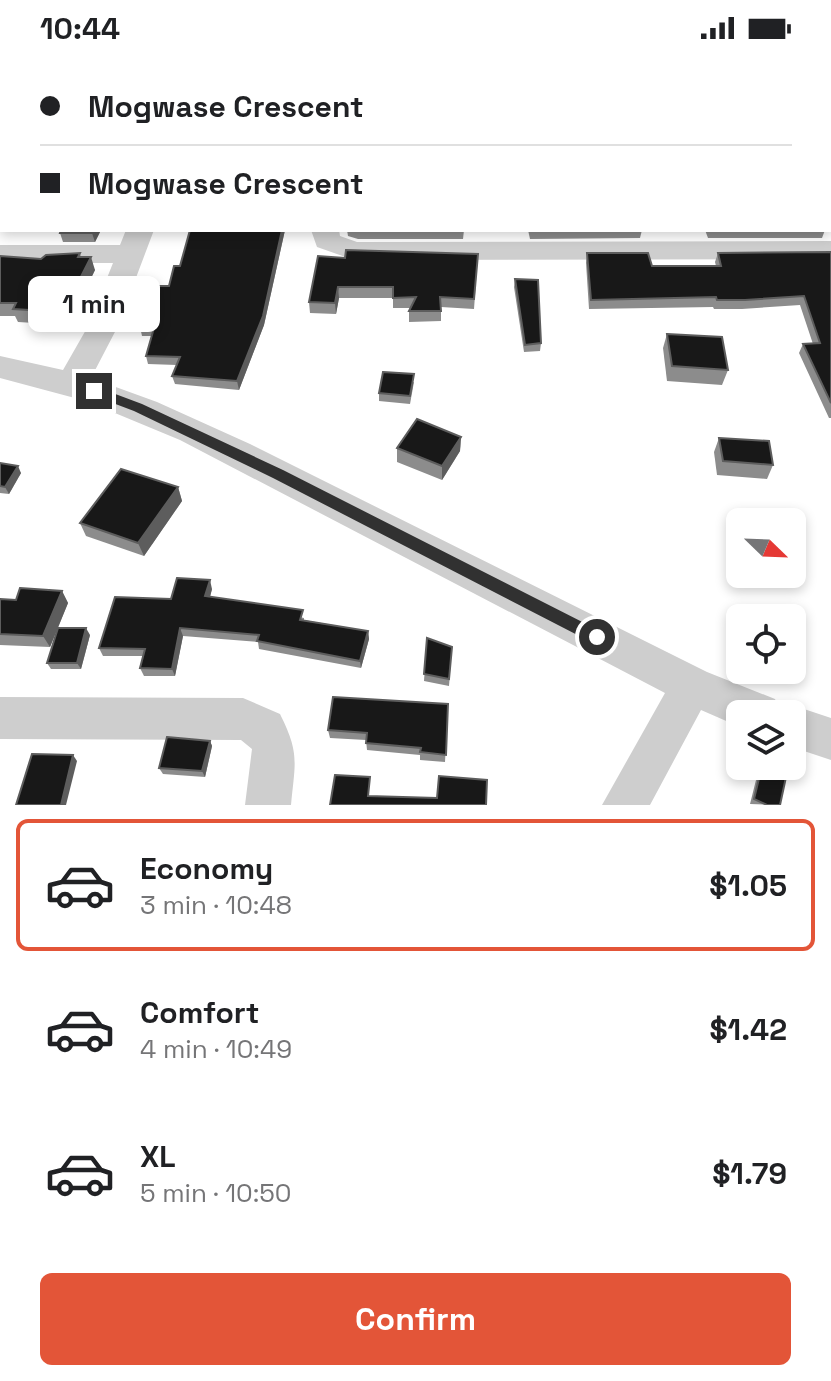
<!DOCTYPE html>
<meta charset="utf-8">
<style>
body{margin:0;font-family:"Space Grotesk",sans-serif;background:#f6f6f6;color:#202124;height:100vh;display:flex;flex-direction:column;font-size:30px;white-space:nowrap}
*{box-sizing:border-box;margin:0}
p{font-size:26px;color:#757577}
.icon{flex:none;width:44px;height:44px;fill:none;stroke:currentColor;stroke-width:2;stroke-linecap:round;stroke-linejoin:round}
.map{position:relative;height:749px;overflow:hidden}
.sheet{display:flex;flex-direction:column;background:#fff;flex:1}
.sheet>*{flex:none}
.hud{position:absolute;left:0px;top:0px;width:832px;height:176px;box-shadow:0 4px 12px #0003;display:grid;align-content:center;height:176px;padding:0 40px;background:#fff}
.needle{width:52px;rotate:113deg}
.tools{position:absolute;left:726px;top:452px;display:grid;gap:16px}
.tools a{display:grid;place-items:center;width:80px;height:80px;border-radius:12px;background:#fff;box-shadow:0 4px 12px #0003;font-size:40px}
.end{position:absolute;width:36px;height:36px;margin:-18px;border:10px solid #313131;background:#fff;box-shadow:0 0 0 4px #fff}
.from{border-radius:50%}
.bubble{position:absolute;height:56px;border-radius:12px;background:#fff;box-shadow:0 4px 12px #0003;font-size:26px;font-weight:600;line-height:56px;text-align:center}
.hud b{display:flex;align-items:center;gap:28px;height:76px;font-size:30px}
.hud b+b{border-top:2px solid #e0e0e0}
.hud i{width:20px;height:20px;background:#202124}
ul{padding:14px 0 0;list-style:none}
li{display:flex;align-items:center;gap:24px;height:132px;margin:0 16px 12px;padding:0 24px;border:4px solid transparent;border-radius:12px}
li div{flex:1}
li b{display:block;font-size:30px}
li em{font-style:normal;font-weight:600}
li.on{border-color:#e35538}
li>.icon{width:72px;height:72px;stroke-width:1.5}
.primary-button{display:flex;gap:16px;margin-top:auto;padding:16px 40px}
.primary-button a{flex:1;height:92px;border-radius:12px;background:#e35538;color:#fff;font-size:32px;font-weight:600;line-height:92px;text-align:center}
.status{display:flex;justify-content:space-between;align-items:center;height:56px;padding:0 40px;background:#fff;direction:ltr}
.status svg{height:22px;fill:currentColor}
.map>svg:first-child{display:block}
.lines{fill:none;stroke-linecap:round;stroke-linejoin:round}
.minor{fill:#cecece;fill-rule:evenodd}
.wall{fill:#8c8c8c}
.shaded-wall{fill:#5d5d5d}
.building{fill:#181818;stroke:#5d5d5d;stroke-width:2}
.route{fill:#313131}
</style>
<div class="status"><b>10:44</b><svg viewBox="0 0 49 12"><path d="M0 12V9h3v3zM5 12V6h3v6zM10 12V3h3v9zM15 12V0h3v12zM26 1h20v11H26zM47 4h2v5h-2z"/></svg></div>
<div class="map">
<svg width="831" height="749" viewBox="0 0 831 749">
<rect width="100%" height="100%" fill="#fff"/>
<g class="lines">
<g class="minor">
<polygon points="45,0 67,0 44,2"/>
<rect x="186" y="0" width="22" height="2"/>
<polygon points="331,0 353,0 330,2"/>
<polygon points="468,0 490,0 491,2 469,2"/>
<rect x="607" y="0" width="22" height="2"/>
<polygon points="750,0 772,0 773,2 751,2"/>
<polygon points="2,99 2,118 0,119 0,100"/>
<polygon points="126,174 154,174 117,272 91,322 157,346 250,388 707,616 775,643 780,654 792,649 831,662 831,704 792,691 792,658 740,658 740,671 701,654 650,749 602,749 665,637 180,384 86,345 0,322 0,300 63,314 87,272 113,207 0,207 0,189 120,189"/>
<polygon points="311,174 339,174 340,180 357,186 831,185 831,203 354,204 317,191"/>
<path d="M0,641L243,642L280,658C300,698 295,706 291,749H245L252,693L241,684L0,683Z"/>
</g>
</g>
<g class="wall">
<polygon points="787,0 831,0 831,160 830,2 788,2"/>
<polygon points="61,174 101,174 95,186 63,186 60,177"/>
<polygon points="190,174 285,174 264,269 239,334 175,328 172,320 177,309 148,308 146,300 152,280 142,280 140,271 169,230 180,210"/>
<polygon points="347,174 464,174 463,183 358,183 348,180"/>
<polygon points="528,174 642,174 640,182 530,183"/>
<polygon points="705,174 825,174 822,182 708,182"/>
<polygon points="831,196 831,362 829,362 799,297 803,288 813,288 800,249 742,253 714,253 713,251 589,253 586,207 587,197 652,210 716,210 715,206 718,197"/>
<polygon points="80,197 81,201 95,214 68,269 18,266 15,260 0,260 0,200 41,203"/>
<polygon points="478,198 474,253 441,251 441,265 409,266 409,255 411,252 393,252 393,242 339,242 336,258 310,257 309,246 345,202"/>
<polygon points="515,223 541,287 540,295 524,296 514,231"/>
<polygon points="667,278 728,314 722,329 667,325 663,292"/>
<polygon points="414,326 410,348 379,345 379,337"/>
<polygon points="461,381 460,395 442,424 397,406 397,392"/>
<polygon points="719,382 773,409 767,423 717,419 714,396"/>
<polygon points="0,407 21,417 9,438 0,437"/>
<polygon points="178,431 182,445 144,500 86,480 80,467"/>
<polygon points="212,533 210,541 304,562 304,564 368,575 369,583 361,612 259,593 258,586 183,580 175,620 144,620 140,612 143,600 103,600 99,592 171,543"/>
<polygon points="62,535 68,547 50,591 0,589 0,543 16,544"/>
<polygon points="90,579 81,613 51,613 47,607"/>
<polygon points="427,582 452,591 449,630 424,625"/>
<polygon points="448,648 445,706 420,704 420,699 367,694 366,684 330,682 328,674"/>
<polygon points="210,685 212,690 205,721 163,718 159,712"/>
<polygon points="762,710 780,749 750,748 758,716"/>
</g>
<g class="shaded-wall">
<polygon points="94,174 101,174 95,186 92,177"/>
<polygon points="282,174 285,174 264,269 239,334 237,325"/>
<polygon points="91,201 95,214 68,269 63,256"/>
<polygon points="338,231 339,242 336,258 335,247"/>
<polygon points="461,381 460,395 442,424 442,410"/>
<polygon points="18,410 21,417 9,438 5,431"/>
<polygon points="178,431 182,445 144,500 138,487"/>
<polygon points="210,524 212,533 208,548 205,540"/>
<polygon points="62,535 68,547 50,591 43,580"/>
<polygon points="86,572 90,579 81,613 77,607"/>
<polygon points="180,572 183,580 175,620 172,613"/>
<polygon points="368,575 369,583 361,612 360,605"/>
<polygon points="210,685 212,690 205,721 202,715"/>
<polygon points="73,699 77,705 66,749 61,749"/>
</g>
<g class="building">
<polygon points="0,0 23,0 22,2 2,2 2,31 1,34 2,34 2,61 0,61"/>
<polygon points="72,0 162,0 161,2 71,2"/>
<polygon points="214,0 323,0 322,2 213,2"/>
<rect x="373" y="0" width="72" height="2"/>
<rect x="504" y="0" width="94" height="2"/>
<polygon points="633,0 739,0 740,2 634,2"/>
<polygon points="800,0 831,0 831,66 830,2 801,2"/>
<rect x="830" y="66" width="1" height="84"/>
<polygon points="61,174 94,174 92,177 60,177"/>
<polygon points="190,174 282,174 263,260 237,325 172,320 180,301 146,300 154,272 140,271 156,230 169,230 174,210 180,210"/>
<polygon points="356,174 464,174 357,175"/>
<polygon points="346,194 478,198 474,243 440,241 441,255 409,255 416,241 393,242 393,231 338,231 335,247 309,246 318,200 345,202"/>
<polygon points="831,196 831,347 803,288 820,287 804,240 745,244 717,244 716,241 591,244 587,197 648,197 652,210 721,210 718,197"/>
<polygon points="80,197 78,201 91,201 63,256 13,253 16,247 0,247 0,200 41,203 46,199"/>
<polygon points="515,223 538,224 541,287 525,289"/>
<polygon points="667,278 722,281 728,314 672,310"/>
<polygon points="383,316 414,318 410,340 379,337"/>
<polygon points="417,363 461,381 442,410 397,392"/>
<polygon points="719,382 769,385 773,409 723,405"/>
<polygon points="0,407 18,410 5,431 0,430"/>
<polygon points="121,413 178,431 138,487 80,467"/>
<polygon points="177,522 210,524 205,540 303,554 300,564 368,575 360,605 257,585 259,579 180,572 172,613 140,612 145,593 99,592 115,541 171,543"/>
<polygon points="20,532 62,535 43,580 0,578 0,543 16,544"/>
<polygon points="58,572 86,572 77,607 47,607"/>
<polygon points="427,582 452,591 449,623 424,618"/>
<polygon points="333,641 448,648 446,699 420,696 421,692 366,687 367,677 328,674"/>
<polygon points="167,681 210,685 202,715 159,712"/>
<polygon points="32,698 73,699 61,749 16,749"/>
<polygon points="762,710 786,721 780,749 767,749 754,743"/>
<polygon points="335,719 370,721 368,740 437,742 439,720 487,724 486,749 330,749"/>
</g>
<polygon class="route" points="94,330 142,348 283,414 602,576 602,586 591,586 273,422 134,355 89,338 89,332"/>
</svg>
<div class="tools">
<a><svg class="needle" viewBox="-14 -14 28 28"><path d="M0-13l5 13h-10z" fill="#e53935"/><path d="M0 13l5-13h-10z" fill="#757577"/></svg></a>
<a><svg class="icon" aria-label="locate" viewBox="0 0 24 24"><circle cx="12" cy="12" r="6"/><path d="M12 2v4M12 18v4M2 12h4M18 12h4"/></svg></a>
<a><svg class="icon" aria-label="layers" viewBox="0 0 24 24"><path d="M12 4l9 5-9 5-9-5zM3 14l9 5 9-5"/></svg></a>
</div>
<i class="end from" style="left:597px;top:581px"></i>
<i class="end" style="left:94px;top:335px"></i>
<div class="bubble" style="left:28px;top:220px;width:132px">1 min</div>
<div class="hud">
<b><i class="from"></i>Mogwase Crescent</b>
<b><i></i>Mogwase Crescent</b>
</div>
</div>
<section class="sheet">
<ul>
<li class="on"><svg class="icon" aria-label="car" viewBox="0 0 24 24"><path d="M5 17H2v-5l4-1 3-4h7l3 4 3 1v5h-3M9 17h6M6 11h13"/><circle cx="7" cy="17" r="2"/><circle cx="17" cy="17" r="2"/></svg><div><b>Economy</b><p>3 min · 10:48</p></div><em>$1.05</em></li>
<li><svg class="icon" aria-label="car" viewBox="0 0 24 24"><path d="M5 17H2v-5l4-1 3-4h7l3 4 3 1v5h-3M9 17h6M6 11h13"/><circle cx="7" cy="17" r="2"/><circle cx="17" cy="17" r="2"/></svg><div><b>Comfort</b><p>4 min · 10:49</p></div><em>$1.42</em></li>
<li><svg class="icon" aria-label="car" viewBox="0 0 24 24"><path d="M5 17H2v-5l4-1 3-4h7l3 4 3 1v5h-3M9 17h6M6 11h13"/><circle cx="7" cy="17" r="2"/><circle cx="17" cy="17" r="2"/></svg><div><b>XL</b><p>5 min · 10:50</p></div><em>$1.79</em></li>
</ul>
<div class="primary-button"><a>Confirm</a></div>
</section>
